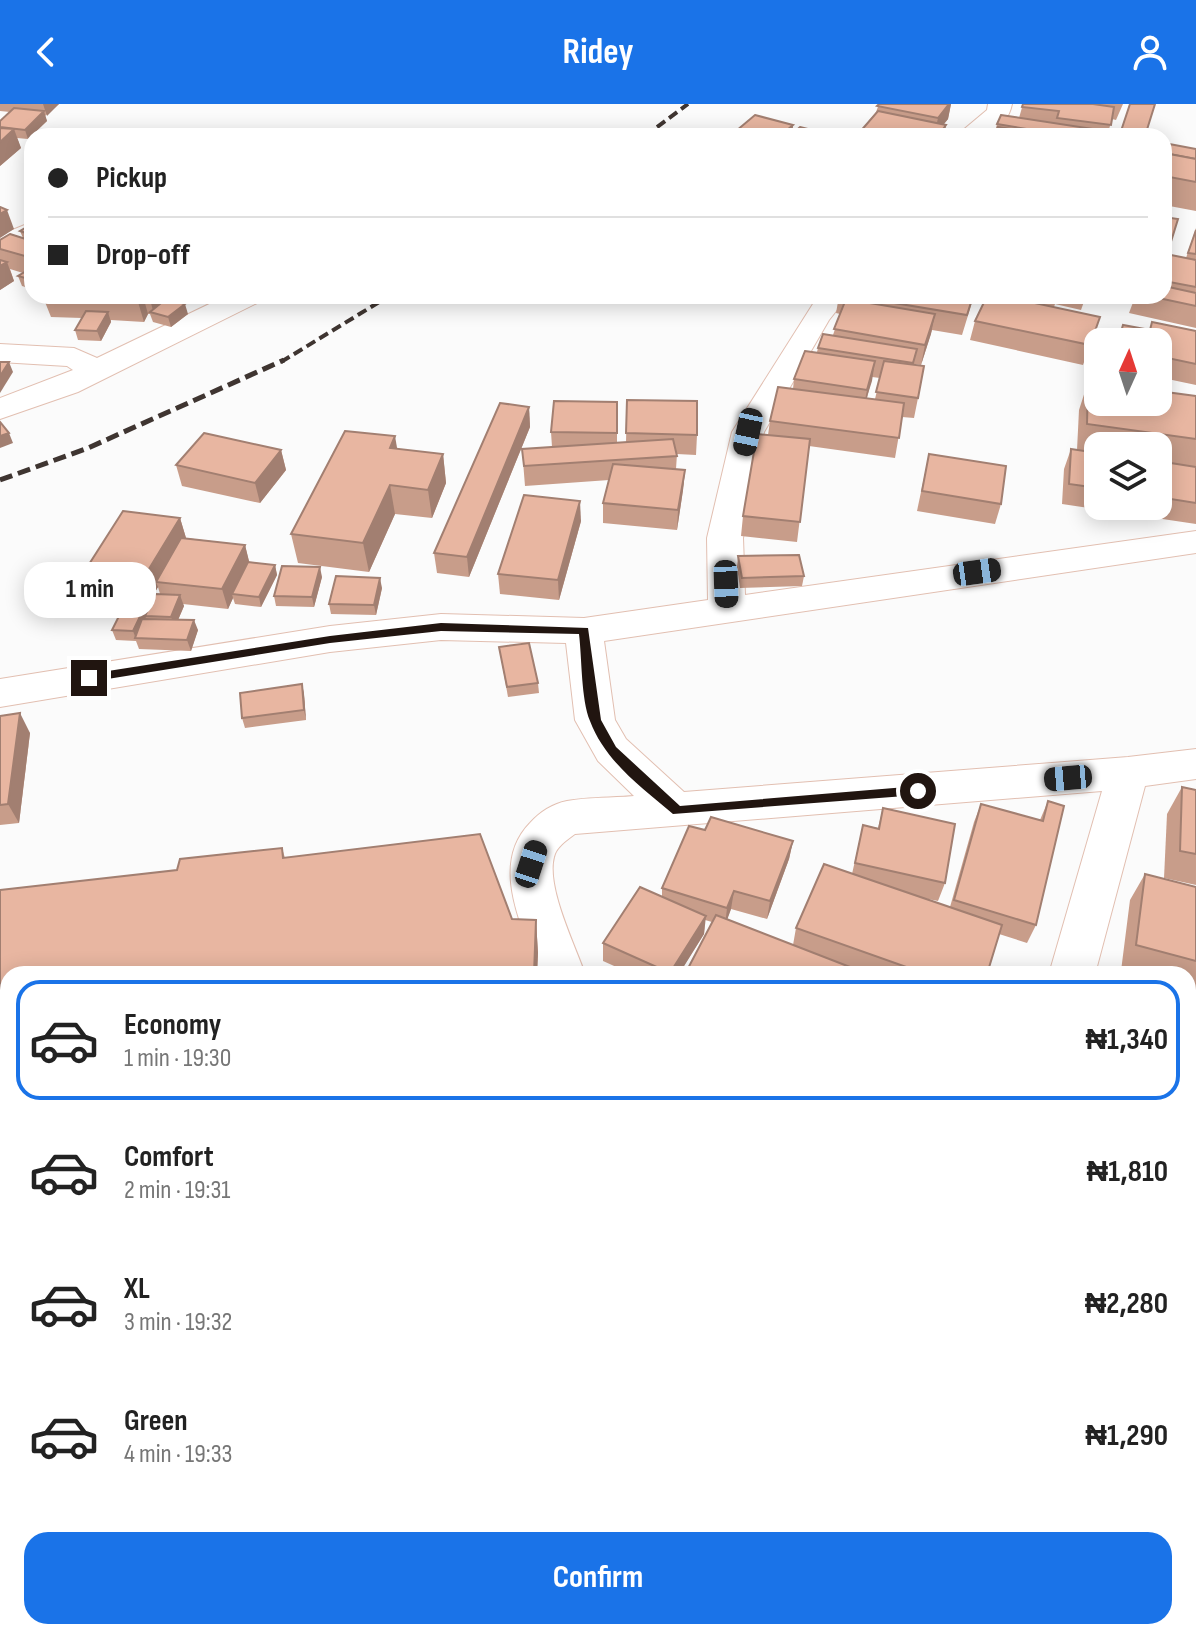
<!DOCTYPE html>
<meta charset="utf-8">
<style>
body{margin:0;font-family:"Sofia Sans Condensed",sans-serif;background:#f2f2f2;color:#222;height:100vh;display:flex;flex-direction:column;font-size:30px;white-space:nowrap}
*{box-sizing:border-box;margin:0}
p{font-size:26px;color:#767676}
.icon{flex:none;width:44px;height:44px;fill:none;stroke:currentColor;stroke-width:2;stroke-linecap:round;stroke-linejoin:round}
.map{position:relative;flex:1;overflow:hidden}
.panel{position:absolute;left:0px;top:862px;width:1196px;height:674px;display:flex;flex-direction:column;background:#fff;border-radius:24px 24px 0 0;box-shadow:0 4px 20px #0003}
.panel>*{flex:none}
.top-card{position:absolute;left:24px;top:24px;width:1148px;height:176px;border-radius:24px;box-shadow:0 4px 20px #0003;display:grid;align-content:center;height:176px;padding:0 24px;background:#fff}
.needle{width:52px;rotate:3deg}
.fabs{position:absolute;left:1084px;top:224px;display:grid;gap:16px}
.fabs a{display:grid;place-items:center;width:88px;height:88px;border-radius:16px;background:#fff;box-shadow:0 4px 20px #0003;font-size:40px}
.end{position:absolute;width:36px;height:36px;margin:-18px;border:10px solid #211510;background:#fff;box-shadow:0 0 0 4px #fff}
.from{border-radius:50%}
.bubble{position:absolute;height:56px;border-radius:24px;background:#fff;box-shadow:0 4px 20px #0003;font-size:26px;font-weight:700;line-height:56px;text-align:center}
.car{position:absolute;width:24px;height:48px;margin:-24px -12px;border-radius:10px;box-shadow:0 0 6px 2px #0007;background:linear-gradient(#222 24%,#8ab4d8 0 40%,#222 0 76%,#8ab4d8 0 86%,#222 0)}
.top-card b{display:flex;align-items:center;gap:28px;height:76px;font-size:30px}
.top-card b+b{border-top:2px solid #e0e0e0}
.top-card i{width:20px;height:20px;background:#222}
ul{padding:14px 0 0;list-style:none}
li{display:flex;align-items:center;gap:24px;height:120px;margin:0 16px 12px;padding:0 8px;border:4px solid transparent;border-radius:24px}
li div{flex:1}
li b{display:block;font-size:30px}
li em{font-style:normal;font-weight:700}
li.selected{border-color:#1a73e8}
li>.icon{width:72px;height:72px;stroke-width:1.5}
.cta{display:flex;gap:16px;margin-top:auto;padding:16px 24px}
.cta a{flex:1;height:92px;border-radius:24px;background:#1a73e8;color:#fff;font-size:32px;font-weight:700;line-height:92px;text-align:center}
header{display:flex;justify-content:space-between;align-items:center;height:104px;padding:0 24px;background:#1a73e8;color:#fff;font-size:36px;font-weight:700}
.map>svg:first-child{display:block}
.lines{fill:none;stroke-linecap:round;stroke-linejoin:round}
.street-casing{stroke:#e2bfb1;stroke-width:2}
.street{fill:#fff;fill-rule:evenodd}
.rail-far1{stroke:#3f3531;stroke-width:4;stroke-dasharray:10 5;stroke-linecap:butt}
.rail{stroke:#3f3531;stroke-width:5;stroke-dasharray:13 6;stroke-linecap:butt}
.wall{fill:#c89d8a;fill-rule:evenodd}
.shaded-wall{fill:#a27f71}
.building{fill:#e8b6a1;stroke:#a27f71;stroke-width:2}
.route{fill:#211510}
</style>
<header><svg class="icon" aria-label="back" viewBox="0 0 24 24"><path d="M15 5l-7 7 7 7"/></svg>Ridey<svg class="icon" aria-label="person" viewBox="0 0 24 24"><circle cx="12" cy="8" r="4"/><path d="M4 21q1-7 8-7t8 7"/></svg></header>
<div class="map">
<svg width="1196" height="1535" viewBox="0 0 1196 1535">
<rect width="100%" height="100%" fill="#fbfbfb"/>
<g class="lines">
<g class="street-casing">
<g id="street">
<path d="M988,0H1012C1006,29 980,32 956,32L987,6Z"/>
<polygon points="32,118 32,137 0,150 0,131"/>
<polygon points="226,192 264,192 259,198 78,288 0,315 0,294 73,266 67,262 0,258 0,240 74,244 97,254"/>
<path d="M818,192H848L829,216L764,328L743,434L745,491L1196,427V449L604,537L615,616L626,635L684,688L1128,653L1196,645V675L1145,682L1095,870H1049L1102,687L575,730C567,736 556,743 554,753C546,783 575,841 585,870H539C523,823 489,761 530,719C540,708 552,700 567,697C588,693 612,694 634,692L598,657L575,616L566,539L441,536L330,548L0,603V575L330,522L441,510L584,514L708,496L707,434L732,328Z"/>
<polygon points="0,1263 8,1265 8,1323 0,1321"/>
<polygon points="606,1528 670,1528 672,1535 608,1535"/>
<polygon points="789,1528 918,1528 916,1535 792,1535"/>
</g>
</g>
<use href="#street" class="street"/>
<g class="rail-far1">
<polyline points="645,32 688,0"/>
<polyline points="281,258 389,192"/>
</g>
<polyline class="rail" points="0,376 88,344 284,256"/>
</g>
<g class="wall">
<polygon points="0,0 59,0 45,12 47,17 28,35 17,34 21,44 0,62 10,8 0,7"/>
<polygon points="879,0 951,0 948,15 944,20 946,21 944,32 858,32 859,29 876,8"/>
<polygon points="1023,0 1123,0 1116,16 1112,15 1107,32 994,32 997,20 1019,14"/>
<polygon points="793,21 792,30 835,32 735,32 736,27"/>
<polygon points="1164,39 1196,45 1196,107 1164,101"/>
<polygon points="1164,113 1178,115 1164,157"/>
<polygon points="32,120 32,185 22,182 18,172 23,169 10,165 14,177 0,186 0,136 23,134 20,127"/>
<polygon points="1196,124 1196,224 1129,209 1135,193 1129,192 1164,192 1164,170 1171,151 1186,154"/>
<polygon points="44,192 165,192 161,199 188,210 171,223 153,218 150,210 148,210 144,218 111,216 111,218 101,237 78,236 75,226 82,214 51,213 43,193"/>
<path d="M839,192H1002L1007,193V192H1086L1081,206L1055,200L1054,203L1100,213L1083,261L970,236L975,217L984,197L973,195L962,231L932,226L921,261L914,260L918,294L914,314L902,313L895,354L809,342L797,438L741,432L743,412L768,331L770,317L793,285L794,275L817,248L818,244L833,231L840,210L836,209ZM872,273L880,274L875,295L867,294Z"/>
<polygon points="1149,226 1196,227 1196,281 1158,273 1158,238"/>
<path d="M1088,278L1196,292V420L1062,400L1064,365L1071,345L1077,346L1079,306ZM1098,342H1158V402H1098Z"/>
<polygon points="627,296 697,331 696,351 677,350 676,365 685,366 683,386 677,426 603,419 603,399 609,376 525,382 522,345 552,343 551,328 617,298 617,339 626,338"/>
<polygon points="529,303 530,323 469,473 437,469 434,449"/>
<polygon points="397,345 443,350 446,379 432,414 395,410 369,468 298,459 291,430"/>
<polygon points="281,346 286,366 260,399 182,382 176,361"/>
<polygon points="929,350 1001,400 995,420 917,407"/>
<path d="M180,414L186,434L245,441L249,458L275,461L277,471L261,503L235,500L233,494L228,505L183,500L184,502L178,516L198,526L191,547L139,545L136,537L116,536L112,526L125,501L87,496L79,476ZM158,483L160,490L150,501L149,498Z"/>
<polygon points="581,417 559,496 500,490 498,470"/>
<polygon points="738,452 804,472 802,482 740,484 737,463"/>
<polygon points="322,473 314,503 276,502 274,492"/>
<polygon points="382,484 376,511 331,510 329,500"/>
<polygon points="499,543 538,579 539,589 508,593"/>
<polygon points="302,580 304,590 306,616 245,624 242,614"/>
<polygon points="0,612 30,629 19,719 0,721"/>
<polygon points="1182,683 1196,686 1196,781 1164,774 1167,710"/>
<polygon points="1048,697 1036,821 1027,839 999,830 987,870 685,870 712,818 705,816 704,830 679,870 632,870 603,857 603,839 662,792 662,784 705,726 793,737 789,755 767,815 731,805 727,815 793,841 796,824 852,770 863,721 878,724 883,704 945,779 938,797 923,794 950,803 974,718 981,700 1040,716"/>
<polygon points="282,744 285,754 512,815 536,816 538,849 537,870 8,870 8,967 0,965 0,786 177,766"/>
<polygon points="1145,770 1196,783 1196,887 1188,885 1188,870 1132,870 1121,867 1130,796"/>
<polygon points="1188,1028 1196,1032 1196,1165 1188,1160"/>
<polygon points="8,1151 8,1204 0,1196 0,1164"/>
<polygon points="1196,1211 1196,1315 1188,1312 1188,1225 1189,1218"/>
<polygon points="0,1213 8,1216 8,1272 0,1268"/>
</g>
<g class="shaded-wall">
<polygon points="43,0 59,0 47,12"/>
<polygon points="949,0 951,0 948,15 934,32 938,14"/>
<polygon points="44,7 47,17 28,35 25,26"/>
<polygon points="793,21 792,32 780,32"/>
<polygon points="946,21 944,32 938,32"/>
<polygon points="14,25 21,44 0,62 0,38"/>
<polygon points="7,106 14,125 0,134 0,110"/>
<polygon points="7,158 14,177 0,186 0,162"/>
<polygon points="141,192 143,192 148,210 144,218 138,198"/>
<polygon points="149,192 165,192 154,210"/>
<polygon points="185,200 188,210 171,223 168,213"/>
<polygon points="108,208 111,218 101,237 97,227"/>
<polygon points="935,210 931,230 921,261 925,241"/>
<polygon points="875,257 872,277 863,306 867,286"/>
<polygon points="9,258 13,268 0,289 0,272"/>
<polygon points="529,303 530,323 469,473 467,453"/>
<polygon points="9,329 13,339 0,344 0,332"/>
<polygon points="395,332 400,361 390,344"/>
<polygon points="281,346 286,366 260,399 255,379"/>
<polygon points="443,350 446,379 432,414 428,386"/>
<polygon points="685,366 683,386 677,426 678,406"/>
<polygon points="390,381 395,410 369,468 363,439"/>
<polygon points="580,397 581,417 559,496 558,476"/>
<polygon points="180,414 186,434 156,478 158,483 149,498 152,506 145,512 147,516 136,535 133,527 145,502 138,483"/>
<polygon points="245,441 250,461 232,490 233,494 228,505 222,485"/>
<polygon points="275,461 277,471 261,503 259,493"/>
<polygon points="320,463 322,473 314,503 312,493"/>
<polygon points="380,474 382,484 376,511 374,501"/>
<polygon points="180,491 184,502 175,523 171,513"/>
<polygon points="194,516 198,526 191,547 187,536"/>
<polygon points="302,580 304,590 306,616 304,606"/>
<polygon points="20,609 30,629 19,719 8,700"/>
<polygon points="793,737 789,755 767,815 770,797"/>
<polygon points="734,787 731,805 725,822 727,804"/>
<polygon points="706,812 704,830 679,870 670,870"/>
<polygon points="536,816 538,849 537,870 534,870"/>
<polygon points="8,1040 8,1092 0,1105 0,1052"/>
</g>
<g class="building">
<polygon points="879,0 949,0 938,14 877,2"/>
<polygon points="1023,0 1093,0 1114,3 1111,21 1057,14 1059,7 1022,3"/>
<polygon points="1130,0 1155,0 1145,32 1120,30"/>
<polygon points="14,4 44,7 25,26 0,23 0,17"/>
<polygon points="878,7 946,21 938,32 873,32 859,29"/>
<polygon points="755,11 793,21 780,32 755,32 736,27"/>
<polygon points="1001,11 1106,27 1104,32 1069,32 997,20"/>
<polygon points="800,23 835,32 790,32"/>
<polygon points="998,23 1044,30 1043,32 994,32"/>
<polygon points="0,24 14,25 0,38"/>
<polygon points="1164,39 1196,45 1196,55 1164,49"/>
<polygon points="1164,49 1196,55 1196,78 1164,72"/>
<polygon points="0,103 7,106 0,110"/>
<polygon points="1164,113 1178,115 1169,144 1164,143"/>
<polygon points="32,120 32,131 20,127"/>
<polygon points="1196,126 1196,150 1188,149"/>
<polygon points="10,130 32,137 32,154 0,145 0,136"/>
<polygon points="1171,151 1196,156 1196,183 1164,177"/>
<polygon points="0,156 7,158 0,162"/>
<polygon points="28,166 32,167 32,176 18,172"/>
<polygon points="1164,182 1196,189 1196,202 1149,192 1164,192"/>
<polygon points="44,192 141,192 138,198 43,193"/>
<polygon points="852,192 973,192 967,211"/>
<polygon points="987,192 1002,192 1100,213 1090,241 975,217"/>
<polygon points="166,195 185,200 168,213 150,208"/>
<polygon points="846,195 935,210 925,241 834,225"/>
<polygon points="86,207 108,208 97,227 75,226"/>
<polygon points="1152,218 1196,227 1196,260 1158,252 1158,238 1118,238 1123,221 1150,226"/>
<polygon points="823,230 917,245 913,259 818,244"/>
<polygon points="805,247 875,257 867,286 794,275"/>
<polygon points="884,257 924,262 918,294 876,288"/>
<polygon points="0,258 9,258 0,272"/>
<polygon points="1088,278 1098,279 1098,298 1158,298 1158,287 1196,292 1196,335 1087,320"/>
<polygon points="778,283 904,299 899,334 770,317"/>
<polygon points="627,296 697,297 697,331 626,329"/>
<polygon points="554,297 617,298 617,329 551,328"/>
<polygon points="500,299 529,303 467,453 434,449"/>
<polygon points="0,318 9,329 0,332"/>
<polygon points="345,327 395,332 390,344 443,350 428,386 390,381 363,439 291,430"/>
<polygon points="204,329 281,346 255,379 176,361"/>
<polygon points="757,330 810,335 800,418 743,412"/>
<polygon points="673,335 677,352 524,362 522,345"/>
<polygon points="1071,345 1098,349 1098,384 1069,380"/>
<polygon points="929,350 1006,362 1001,400 922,387"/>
<polygon points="1158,357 1196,363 1196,399 1158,393"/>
<polygon points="613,360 685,366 678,406 603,399"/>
<polygon points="524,391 580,397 558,476 498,470"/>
<polygon points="123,407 180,414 138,483 79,476"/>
<polygon points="181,434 245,441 222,485 156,478"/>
<polygon points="799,451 804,472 742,474 738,452"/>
<polygon points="248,458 275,461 259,493 232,490"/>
<polygon points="282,462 320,463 312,493 274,492"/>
<polygon points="336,472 380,474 374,501 329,500"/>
<polygon points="155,490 180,491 171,513 145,512"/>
<polygon points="128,494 148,496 133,527 112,526"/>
<polygon points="142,515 194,516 187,536 135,534"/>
<polygon points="529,539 538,579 507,583 499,543"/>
<polygon points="302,580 304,606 242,614 240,589"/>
<polygon points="20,609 8,700 0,701 0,612"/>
<polygon points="1182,683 1196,686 1196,750 1180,747"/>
<polygon points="1048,697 1064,702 1036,821 954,796 981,700 1043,717"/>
<polygon points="883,704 955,720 945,779 855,759 863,721 879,725"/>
<polygon points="711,713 793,737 770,797 734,787 727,804 662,784 689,722 705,726"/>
<polygon points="480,730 512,815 536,816 534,870 8,870 8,944 0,941 0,786 177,766 180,755 282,744 283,754"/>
<polygon points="824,760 1002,821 987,870 926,870 796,824"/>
<polygon points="1145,770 1196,783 1196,857 1136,841"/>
<polygon points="640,783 706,812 670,869 603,839"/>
<polygon points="716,811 868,870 685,870"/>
<polygon points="0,977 8,979 8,1040 0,1052"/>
<polygon points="1188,1028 1196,1032 1196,1134 1188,1129"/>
<polygon points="8,1151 8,1192 0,1189 0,1164"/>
<polygon points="0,1213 8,1216 8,1266 0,1263"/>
<polygon points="1196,1262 1196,1299 1192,1297"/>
<polygon points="185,1528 281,1528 306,1535 183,1535"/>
</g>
<path class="route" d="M441,519L588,524L601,616L616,643L680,702L918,682L924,687L918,691L673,710C641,683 605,657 590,617C581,595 582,555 579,530L441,527L330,539L89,578L84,574L89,570L330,532Z"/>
</svg>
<div class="fabs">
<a><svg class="needle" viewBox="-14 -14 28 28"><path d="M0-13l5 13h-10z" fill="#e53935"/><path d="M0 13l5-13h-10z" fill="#767676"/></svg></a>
<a><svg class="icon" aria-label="layers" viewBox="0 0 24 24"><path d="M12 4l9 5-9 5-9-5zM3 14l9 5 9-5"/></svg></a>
</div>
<i class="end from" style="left:918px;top:687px"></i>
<i class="end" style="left:89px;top:574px"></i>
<div class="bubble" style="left:24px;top:458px;width:132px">1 min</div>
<i class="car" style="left:748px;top:328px;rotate:192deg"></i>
<i class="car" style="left:977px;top:468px;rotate:82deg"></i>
<i class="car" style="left:726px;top:480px;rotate:178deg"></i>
<i class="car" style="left:1068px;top:674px;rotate:265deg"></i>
<i class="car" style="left:531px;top:760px;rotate:18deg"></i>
<div class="top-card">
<b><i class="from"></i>Pickup</b>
<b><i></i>Drop-off</b>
</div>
<section class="panel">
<ul>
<li class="selected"><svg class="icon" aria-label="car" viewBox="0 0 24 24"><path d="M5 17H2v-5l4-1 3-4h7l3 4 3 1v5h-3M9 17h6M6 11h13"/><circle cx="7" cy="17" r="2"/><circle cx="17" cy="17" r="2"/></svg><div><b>Economy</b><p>1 min · 19:30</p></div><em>₦1,340</em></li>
<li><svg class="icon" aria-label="car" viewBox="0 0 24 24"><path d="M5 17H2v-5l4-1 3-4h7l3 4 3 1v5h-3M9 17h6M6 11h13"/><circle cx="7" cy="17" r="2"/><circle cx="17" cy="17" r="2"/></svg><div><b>Comfort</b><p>2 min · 19:31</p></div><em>₦1,810</em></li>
<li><svg class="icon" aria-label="car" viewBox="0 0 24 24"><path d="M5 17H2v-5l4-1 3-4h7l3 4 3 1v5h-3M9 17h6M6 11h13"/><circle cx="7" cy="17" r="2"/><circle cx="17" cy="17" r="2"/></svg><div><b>XL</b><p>3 min · 19:32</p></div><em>₦2,280</em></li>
<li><svg class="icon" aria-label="car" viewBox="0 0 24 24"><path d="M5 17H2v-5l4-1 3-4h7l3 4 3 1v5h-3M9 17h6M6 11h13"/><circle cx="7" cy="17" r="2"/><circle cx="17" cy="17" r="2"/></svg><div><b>Green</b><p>4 min · 19:33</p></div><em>₦1,290</em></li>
</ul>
<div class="cta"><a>Confirm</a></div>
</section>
</div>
